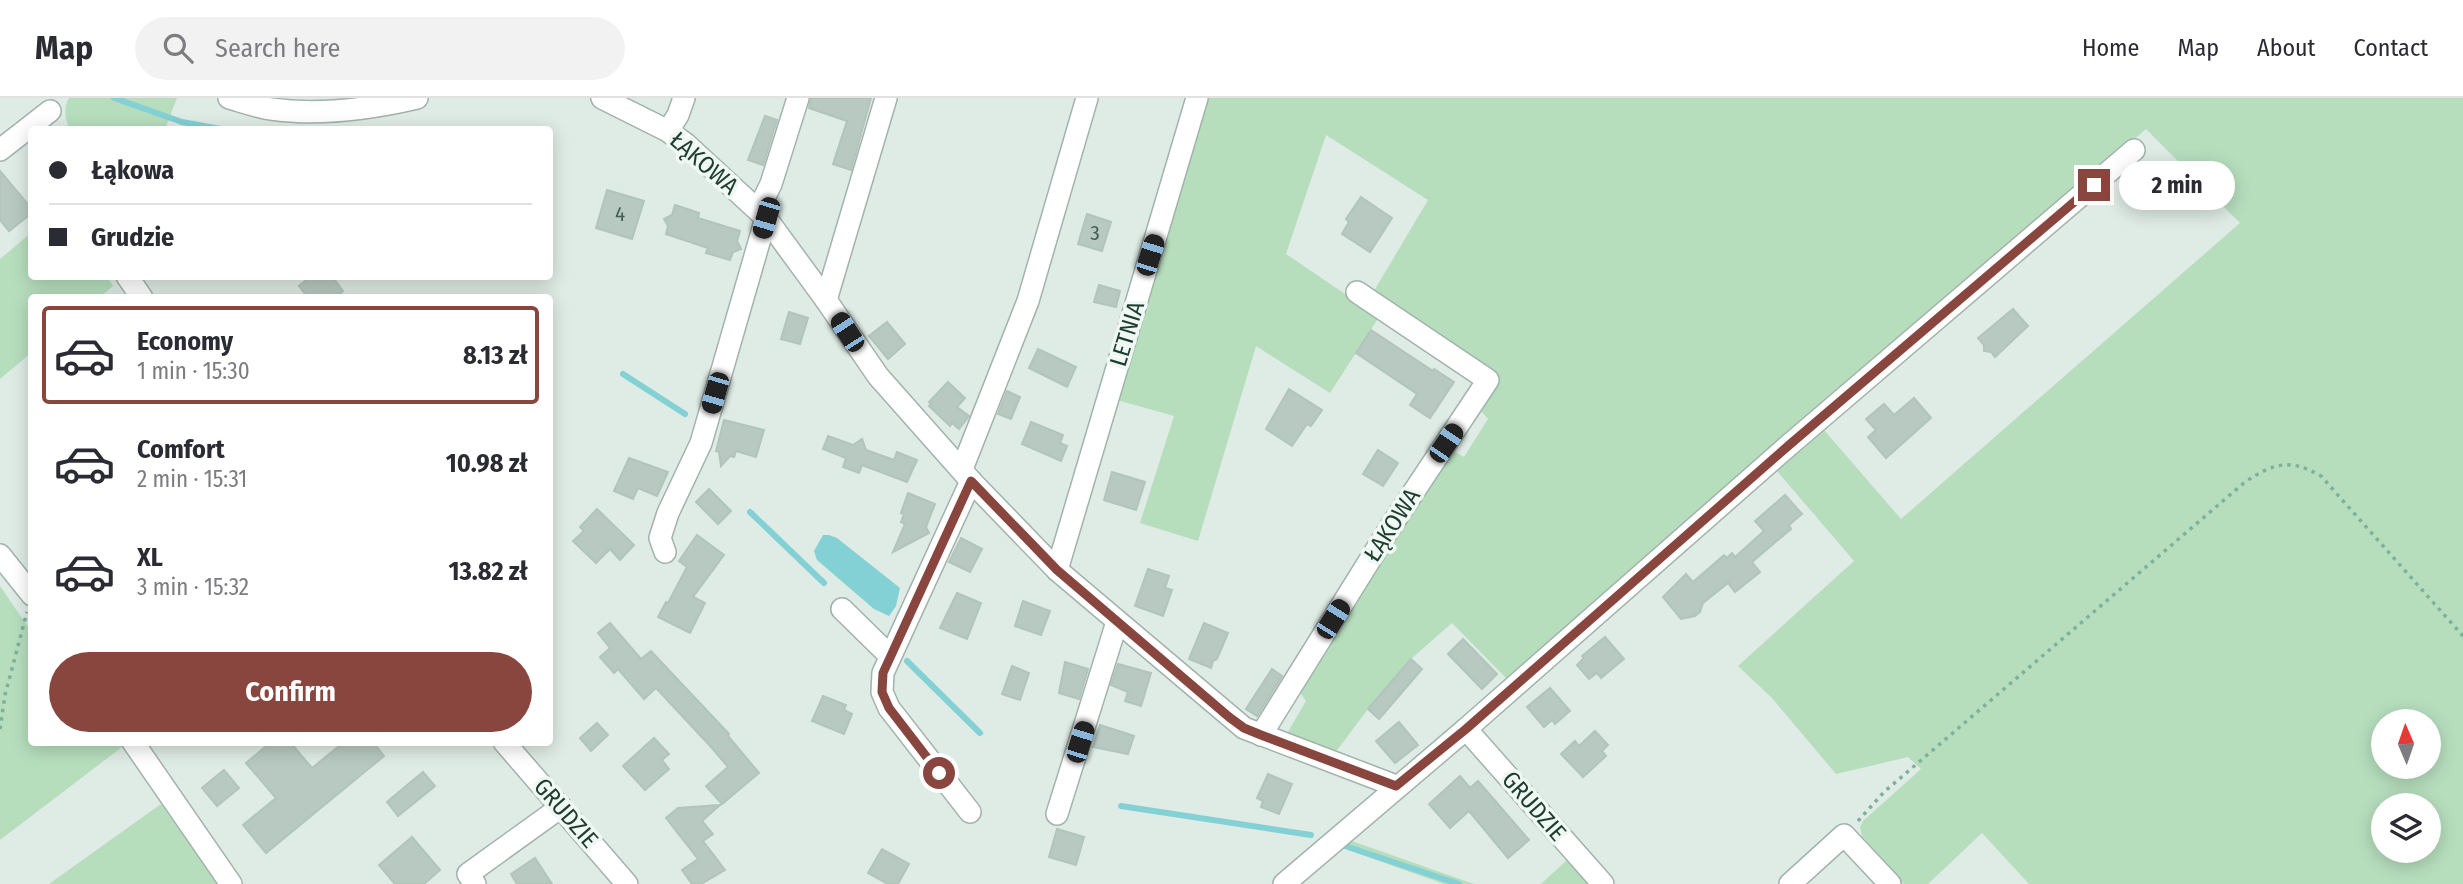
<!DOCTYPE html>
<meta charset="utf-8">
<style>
body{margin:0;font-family:"Fira Sans Condensed",sans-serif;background:#f2f2f3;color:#2b2b33;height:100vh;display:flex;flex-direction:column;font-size:26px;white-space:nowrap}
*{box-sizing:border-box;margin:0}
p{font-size:23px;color:#7c7c81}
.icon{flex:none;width:38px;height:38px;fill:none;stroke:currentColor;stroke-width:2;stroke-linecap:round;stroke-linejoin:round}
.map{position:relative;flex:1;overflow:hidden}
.side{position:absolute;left:28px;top:196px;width:525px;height:452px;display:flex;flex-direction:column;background:#fff;border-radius:7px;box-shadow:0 4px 18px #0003}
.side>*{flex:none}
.guide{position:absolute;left:28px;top:28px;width:525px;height:154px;border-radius:7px;box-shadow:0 4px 18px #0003;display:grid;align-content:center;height:154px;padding:0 21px;background:#fff}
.needle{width:46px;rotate:358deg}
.fabs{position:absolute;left:2371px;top:611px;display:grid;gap:14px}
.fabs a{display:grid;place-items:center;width:70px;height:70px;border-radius:50%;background:#fff;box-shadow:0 4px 18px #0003;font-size:35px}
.end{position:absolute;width:32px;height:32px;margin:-16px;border:9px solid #89463f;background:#fff;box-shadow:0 0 0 4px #fff}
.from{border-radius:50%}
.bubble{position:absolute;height:49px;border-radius:24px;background:#fff;box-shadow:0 4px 18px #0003;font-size:23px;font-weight:700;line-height:49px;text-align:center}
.car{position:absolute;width:21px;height:42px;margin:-21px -10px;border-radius:9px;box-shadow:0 0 5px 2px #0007;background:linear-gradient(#222 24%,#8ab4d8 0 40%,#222 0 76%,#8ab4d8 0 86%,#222 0)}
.guide b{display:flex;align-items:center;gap:24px;height:66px;font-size:26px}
.guide b+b{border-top:2px solid #e1e1e2}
.guide i{width:18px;height:18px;background:#2b2b33}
ul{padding:12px 0 0;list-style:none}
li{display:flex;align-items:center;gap:21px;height:98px;margin:0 14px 10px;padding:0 7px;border:4px solid transparent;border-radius:7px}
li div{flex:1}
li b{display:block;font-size:26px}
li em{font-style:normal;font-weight:700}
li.current{border-color:#89463f}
li>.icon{width:63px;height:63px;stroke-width:1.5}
.action{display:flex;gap:14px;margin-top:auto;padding:14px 21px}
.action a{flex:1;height:80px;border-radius:42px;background:#89463f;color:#fff;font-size:28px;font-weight:700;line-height:80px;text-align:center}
header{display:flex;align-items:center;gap:42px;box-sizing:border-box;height:98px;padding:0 35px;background:#fff;border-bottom:2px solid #e1e1e2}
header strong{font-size:33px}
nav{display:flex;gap:38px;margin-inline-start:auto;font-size:24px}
.search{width:490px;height:63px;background:#f2f2f3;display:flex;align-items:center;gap:18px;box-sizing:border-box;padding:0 24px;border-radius:38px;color:#7c7c81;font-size:26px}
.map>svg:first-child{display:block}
.green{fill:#b6debd;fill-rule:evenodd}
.water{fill:#83d0d5}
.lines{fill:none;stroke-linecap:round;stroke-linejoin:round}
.stream{stroke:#83d0d5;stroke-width:6}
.building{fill:#b7c9c0;stroke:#b1c5bb;stroke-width:2}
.minor-casing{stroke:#a2b3ac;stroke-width:24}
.path{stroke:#7db19c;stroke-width:3.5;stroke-dasharray:3.5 5;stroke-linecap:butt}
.minor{stroke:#fff;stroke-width:21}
.route{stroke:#89463f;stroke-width:9}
.labels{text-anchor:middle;stroke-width:7;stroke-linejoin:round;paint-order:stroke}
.number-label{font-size:21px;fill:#455f56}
.street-label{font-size:24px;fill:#1f3c32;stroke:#f0f8f3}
</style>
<header>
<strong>Map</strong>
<div class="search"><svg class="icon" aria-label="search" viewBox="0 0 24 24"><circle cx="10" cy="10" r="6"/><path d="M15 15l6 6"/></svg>Search here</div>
<nav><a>Home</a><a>Map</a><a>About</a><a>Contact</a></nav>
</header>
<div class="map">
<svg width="2463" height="786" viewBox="0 0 2463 786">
<rect width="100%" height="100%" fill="#dfebe5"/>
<g class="green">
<path d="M69,0H177L165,31L70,32C65,21 63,10 69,0Z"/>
<path d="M1207,0H2463V786H2029L1982,735L1928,786H1904L1862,738L1860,729L1863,723L1921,671L1908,659L1836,676L1772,600L1738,568L1854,463L1777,373L1824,332L1901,421L2240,125L2146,31L1507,581L1452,525L1411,561L1368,611L1335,655L1285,639L1306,603L1298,592L1450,351L1464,359L1488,321L1481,313L1482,304L1498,278L1488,269L1371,198L1428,102L1326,37L1286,156L1379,219L1330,295L1256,248L1198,443L1140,425L1174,318L1117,302ZM2384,623H2429V668H2384ZM2384,707H2429V752H2384Z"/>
<polygon points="31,135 32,178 107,179 113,188 100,199 32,200 31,255 0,281 0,161"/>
<polygon points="0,488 31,533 32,644 119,644 122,649 0,742"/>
<polygon points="161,706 217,786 49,786"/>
<polygon points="1349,742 1474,786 1444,786 1337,748"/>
<polygon points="1568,761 1590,786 1541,786"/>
</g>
<polygon class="water" points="823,437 829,437 837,440 900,490 896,508 889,518 874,511 817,462 814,453"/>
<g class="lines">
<g class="stream">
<polyline points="114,0 182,24 226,32"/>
<polyline points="623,276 685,316"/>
<polyline points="750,414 824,485"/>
<polyline points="907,563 980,635"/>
<polyline points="1121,708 1311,737"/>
<polyline points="1342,747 1459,786"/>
</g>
</g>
<g class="building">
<polygon points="811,0 871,0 851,72 833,66 847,23 809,10"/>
<polygon points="765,18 777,22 763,67 748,62"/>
<polygon points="2156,66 2173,85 2147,110 2129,89"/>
<polygon points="0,73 32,111 32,115 9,133 0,122"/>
<polygon points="607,92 644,103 632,141 596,130"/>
<polygon points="1361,99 1392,120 1370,154 1342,136 1349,124 1346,121"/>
<polygon points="675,107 699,115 698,120 740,133 737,143 741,151 733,154 730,162 706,155 708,150 666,136 668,128 664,121 672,117"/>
<polygon points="1087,116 1111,124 1102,153 1078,146"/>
<polygon points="311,178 332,178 343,193 335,200 308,200 299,188"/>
<polygon points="1099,187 1120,193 1116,209 1094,204"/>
<polygon points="2013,211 2028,228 1995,259 1991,254 1984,253 1984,247 1978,240"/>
<polygon points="789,214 808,220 800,246 781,241"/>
<polygon points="887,224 905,246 888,261 869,238"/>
<polygon points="1371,232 1433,273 1434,271 1454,284 1430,320 1410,307 1417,296 1356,255"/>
<polygon points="1038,251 1076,269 1067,289 1029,270"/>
<polygon points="948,284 965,300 957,309 969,318 959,331 952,325 950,328 929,308 931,306 929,304"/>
<polygon points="1289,291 1322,312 1311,328 1307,326 1292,348 1266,331"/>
<polygon points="1007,293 1020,299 1011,321 998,316"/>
<polygon points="1914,300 1931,320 1886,360 1868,339 1876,332 1866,321 1884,306 1894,317"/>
<polygon points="724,322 764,332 756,359 736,353 734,359 730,358 721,368 719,354 716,353"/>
<polygon points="1031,324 1063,337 1060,345 1067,348 1061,363 1022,346"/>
<polygon points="828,338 853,347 862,341 866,352 894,362 897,354 917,362 907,384 862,367 859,375 843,369 846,360 823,351"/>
<polygon points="1378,352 1398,365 1383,388 1363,376"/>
<polygon points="629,360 668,374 657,398 638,390 633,401 614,393"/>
<polygon points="1112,374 1145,384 1136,412 1104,402"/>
<polygon points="709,391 731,413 718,426 696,404"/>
<polygon points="908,395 935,406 926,429 929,435 893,454 905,426 901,424 904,416 901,415"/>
<polygon points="1785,397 1802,416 1789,427 1791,431 1752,464 1760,474 1735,494 1728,485 1703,505 1700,514 1695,518 1681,521 1663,499 1686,476 1693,484 1724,457 1727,460 1732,455 1735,459 1764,433 1755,423"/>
<polygon points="597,411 634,447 620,462 610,451 596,465 573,443 584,433 580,429"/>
<polygon points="697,437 724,457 693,499 705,505 690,535 658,519 666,504 668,505 687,469 679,463"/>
<polygon points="961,440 982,451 970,474 949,464"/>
<polygon points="1148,471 1169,478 1165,490 1172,492 1163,518 1135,508"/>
<polygon points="957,495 981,505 967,541 940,530"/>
<polygon points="1023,503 1050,513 1041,537 1015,528"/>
<polygon points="610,525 641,561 651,553 729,636 728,638 759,675 722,706 706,688 728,669 712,650 656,590 644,601 618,571 614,575 600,559 610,550 598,535"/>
<polygon points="1204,525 1228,535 1217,561 1213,563 1211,570 1189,561"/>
<polygon points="1605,539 1624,561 1601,580 1597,575 1589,581 1577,567 1584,560 1582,558"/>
<polygon points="1463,541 1497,576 1482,591 1448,556"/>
<polygon points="1411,561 1422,571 1379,621 1368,611"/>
<polygon points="1065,564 1088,571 1079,601 1059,595"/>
<polygon points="1118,566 1151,575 1141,608 1125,603 1128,594 1111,587"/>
<polygon points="1012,568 1029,575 1020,602 1002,596"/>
<polygon points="1272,571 1282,578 1257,618 1246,611"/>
<polygon points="1550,590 1570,613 1555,626 1552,622 1544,629 1527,609"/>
<polygon points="823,598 846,607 844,612 852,616 844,636 812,623"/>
<polygon points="1399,624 1418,647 1395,665 1376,643"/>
<polygon points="597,625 608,637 591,653 580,640"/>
<polygon points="1100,627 1134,638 1128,656 1093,649"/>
<polygon points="1595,633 1608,647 1602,653 1606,658 1583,679 1561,656 1575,643 1579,648"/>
<polygon points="654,640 669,656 662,662 669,671 645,692 623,668"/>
<polygon points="271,644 290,644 312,670 344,644 373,644 384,658 266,755 243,727 276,700 246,665"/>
<polygon points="224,672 239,690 217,708 202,690"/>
<polygon points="423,674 435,688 398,718 387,704"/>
<polygon points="1268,676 1292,686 1279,716 1261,709 1263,703 1257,700"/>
<polygon points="1460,678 1470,690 1478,683 1529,742 1508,760 1469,713 1450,730 1429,706"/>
<polygon points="720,707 702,723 713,736 703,743 725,772 701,786 692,786 682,772 698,761 666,720 678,710"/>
<polygon points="1057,731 1084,739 1076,767 1049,759"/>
<polygon points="412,739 440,772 424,786 395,786 379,767"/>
<polygon points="882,751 909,766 898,786 888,786 868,775"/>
<polygon points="535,760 552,786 517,786 511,776"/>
</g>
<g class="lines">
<g class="minor-casing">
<g id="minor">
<path d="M229,0C243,4 257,9 271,11C320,18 370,11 417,0"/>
<polyline points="602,0 668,33 687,47 766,120 826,202 878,278 971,383 1057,472 1244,630 1396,688"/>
<polyline points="668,33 678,17 684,0"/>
<polyline points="0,52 50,13"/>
<polyline points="758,112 771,86 798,0"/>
<polyline points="127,178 142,200"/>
<polyline points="826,202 886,0"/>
<polyline points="962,371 1028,203 1087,0"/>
<polyline points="665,454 660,440 668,415 701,345 766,120"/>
<polyline points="0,457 32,497"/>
<polyline points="1057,472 1197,0"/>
<polyline points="842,511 890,558"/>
<polyline points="1466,631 1788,348 2134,52"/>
<polyline points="1261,637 1391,428 1488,282 1357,194"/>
<polyline points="133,644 231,786"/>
<polyline points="504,644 627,786"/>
<polyline points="970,714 889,610 882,594 883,575 971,383"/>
<polyline points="1057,716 1117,524"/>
<polyline points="475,786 468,776 561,709"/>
<polyline points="1284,786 1466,631 1603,786"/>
<polyline points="1790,786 1844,737 1890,786"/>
</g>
</g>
<g class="path">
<polyline points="0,631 5,597 27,514"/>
<path d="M1858,723L1884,694L2245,384C2274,365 2290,360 2321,378L2463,538"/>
</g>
<use href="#minor" class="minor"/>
</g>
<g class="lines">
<polyline class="route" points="939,675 889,610 882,594 883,575 971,383 1057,472 1229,619 1244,630 1261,637 1396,688 1466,631 1788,348 2094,87"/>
</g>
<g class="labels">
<g class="number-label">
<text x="620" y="123">4</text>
<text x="1095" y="142">3</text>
</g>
<g class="street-label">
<text transform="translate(704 65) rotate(41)" y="8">ŁĄKOWA</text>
<text transform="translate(1127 236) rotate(-73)" y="8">LETNIA</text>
<text transform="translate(1392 427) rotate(-57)" y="8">ŁĄKOWA</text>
<text transform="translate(1534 708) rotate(49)" y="8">GRUDZIE</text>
<text transform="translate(566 715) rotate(49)" y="8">GRUDZIE</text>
</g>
</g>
</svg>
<div class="fabs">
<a><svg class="needle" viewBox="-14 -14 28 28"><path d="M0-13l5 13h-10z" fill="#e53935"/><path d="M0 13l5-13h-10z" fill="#7c7c81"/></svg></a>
<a><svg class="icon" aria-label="layers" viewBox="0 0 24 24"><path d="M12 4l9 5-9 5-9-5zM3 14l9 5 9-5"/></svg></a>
</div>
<i class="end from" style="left:939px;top:675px"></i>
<i class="end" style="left:2094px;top:87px"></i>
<div class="bubble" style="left:2119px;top:63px;width:116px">2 min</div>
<i class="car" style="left:766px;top:120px;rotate:196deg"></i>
<i class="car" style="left:1150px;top:157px;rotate:17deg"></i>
<i class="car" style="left:847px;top:234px;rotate:327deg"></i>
<i class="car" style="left:715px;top:295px;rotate:196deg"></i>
<i class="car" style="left:1446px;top:345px;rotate:34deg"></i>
<i class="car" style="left:1333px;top:521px;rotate:32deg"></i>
<i class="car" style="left:1080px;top:644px;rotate:17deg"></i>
<div class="guide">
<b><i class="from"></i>Łąkowa</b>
<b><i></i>Grudzie</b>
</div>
<section class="side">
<ul>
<li class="current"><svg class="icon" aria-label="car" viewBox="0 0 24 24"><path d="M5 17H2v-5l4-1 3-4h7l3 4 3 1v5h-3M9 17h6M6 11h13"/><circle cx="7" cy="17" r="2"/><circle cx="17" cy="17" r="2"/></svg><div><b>Economy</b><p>1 min · 15:30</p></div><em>8.13 zł</em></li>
<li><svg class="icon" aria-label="car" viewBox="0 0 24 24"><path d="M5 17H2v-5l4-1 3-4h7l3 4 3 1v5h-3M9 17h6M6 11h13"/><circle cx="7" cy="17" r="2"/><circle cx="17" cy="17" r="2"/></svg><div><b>Comfort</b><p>2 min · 15:31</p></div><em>10.98 zł</em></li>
<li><svg class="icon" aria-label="car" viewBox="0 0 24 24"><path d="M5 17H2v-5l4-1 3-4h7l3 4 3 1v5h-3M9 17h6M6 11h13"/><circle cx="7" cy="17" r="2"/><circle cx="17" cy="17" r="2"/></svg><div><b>XL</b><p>3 min · 15:32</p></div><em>13.82 zł</em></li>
</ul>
<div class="action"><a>Confirm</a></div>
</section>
</div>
